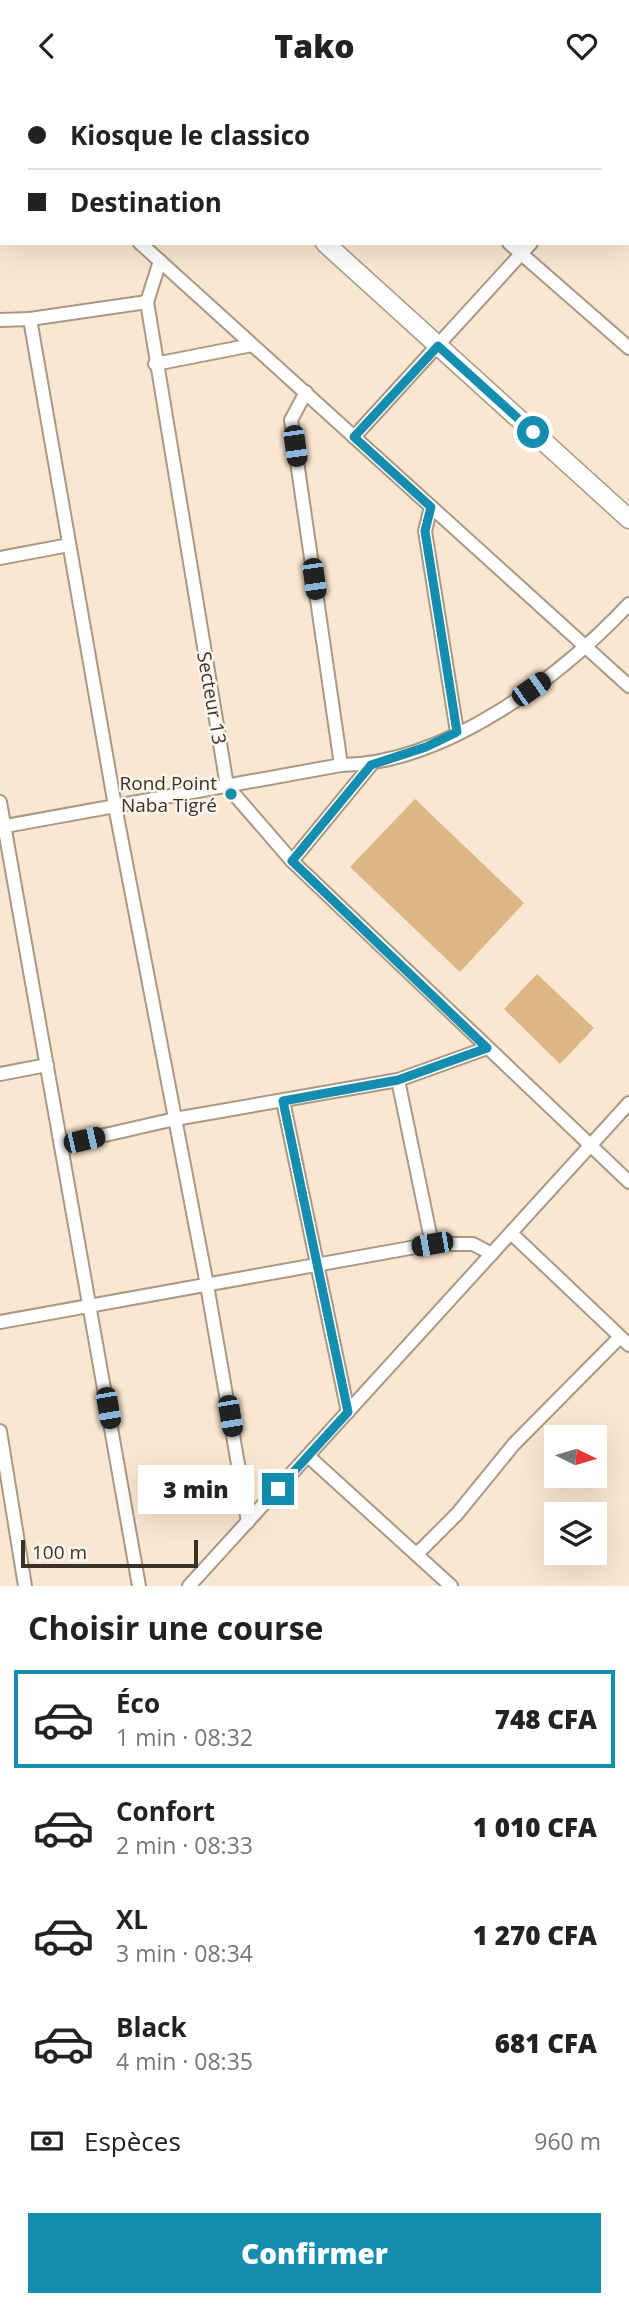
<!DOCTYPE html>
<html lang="fr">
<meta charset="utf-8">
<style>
body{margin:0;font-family:"Open Sans",sans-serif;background:#f2f2f2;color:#222;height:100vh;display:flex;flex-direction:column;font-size:26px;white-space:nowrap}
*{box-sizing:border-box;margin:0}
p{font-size:23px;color:#767676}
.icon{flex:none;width:38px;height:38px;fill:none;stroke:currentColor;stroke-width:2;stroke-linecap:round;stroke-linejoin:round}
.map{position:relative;height:1495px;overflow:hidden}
.side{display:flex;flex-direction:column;background:#fff;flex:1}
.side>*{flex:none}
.top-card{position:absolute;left:0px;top:0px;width:630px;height:154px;box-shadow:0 7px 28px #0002;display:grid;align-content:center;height:154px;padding:0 28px;background:#fff}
.needle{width:46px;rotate:95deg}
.tools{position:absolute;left:544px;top:1334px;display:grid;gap:14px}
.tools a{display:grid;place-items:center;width:63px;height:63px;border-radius:0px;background:#fff;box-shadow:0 7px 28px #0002;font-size:35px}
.scale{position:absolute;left:21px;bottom:18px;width:177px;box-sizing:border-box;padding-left:7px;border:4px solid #383129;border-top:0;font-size:19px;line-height:24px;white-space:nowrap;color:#383129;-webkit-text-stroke:5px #fef6ed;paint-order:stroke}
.end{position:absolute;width:32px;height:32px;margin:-16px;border:9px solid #148daf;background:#fff;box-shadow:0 0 0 4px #fff}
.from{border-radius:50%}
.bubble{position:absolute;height:49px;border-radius:0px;background:#fff;box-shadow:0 7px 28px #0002;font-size:23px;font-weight:800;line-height:49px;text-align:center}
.car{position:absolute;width:21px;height:42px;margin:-21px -10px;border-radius:9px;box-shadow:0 0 5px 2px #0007;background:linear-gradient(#222 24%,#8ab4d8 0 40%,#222 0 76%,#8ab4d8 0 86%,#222 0)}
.top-card b{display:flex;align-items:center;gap:24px;height:66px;font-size:26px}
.top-card b+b{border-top:2px solid #e0e0e0}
.top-card i{width:18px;height:18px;background:#222}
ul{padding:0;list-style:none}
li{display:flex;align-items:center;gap:21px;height:98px;margin:0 14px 10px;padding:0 14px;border:4px solid transparent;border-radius:0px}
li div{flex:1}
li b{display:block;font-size:26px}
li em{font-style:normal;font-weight:800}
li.selected{border-color:#148daf}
li>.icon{width:63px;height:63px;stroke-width:1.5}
h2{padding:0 28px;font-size:32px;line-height:84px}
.pay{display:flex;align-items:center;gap:18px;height:77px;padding:0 28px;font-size:26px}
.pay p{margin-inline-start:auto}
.button{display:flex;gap:14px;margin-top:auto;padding:14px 28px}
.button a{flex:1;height:80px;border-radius:0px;background:#148daf;color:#fff;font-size:28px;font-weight:800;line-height:80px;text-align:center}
header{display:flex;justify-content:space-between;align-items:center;height:91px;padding:0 28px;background:#fff;font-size:32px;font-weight:800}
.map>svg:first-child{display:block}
.green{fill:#dcb685}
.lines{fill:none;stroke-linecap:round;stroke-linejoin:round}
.street-casing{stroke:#a99884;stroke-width:16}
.secondary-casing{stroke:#a99884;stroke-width:21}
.street{stroke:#fff;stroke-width:12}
.secondary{stroke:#fff;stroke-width:18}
.route{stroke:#148daf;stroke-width:9}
.poi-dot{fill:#148daf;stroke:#fef6ed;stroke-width:2.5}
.labels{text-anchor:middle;stroke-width:5;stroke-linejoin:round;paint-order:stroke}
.street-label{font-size:19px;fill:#383129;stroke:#fef6ed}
.poi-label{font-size:19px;fill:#383129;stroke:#fef6ed;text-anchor:end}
</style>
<header><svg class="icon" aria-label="back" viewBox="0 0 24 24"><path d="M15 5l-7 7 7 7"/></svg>Tako<svg class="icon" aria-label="heart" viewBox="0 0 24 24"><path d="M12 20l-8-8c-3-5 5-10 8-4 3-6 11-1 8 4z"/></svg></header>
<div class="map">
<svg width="629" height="1495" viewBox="0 0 629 1495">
<rect width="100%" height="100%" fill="#f9e7d1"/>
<g class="green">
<polygon points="415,708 524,812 460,881 350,776"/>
<polygon points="537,883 594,937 560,973 504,918"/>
</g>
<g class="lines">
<g class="street-casing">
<g id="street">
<polyline points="347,0 349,2"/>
<polyline points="519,0 521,2"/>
<polyline points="254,2 255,0"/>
<polyline points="0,25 2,27"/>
<polyline points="628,46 629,45"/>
<polyline points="628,100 629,100"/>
<polyline points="140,152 629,595"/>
<polyline points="509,152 629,257"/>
<polyline points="160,170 147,211 227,695 292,770 629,1091"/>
<polyline points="147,211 30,228 115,715 207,1194 248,1431"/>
<polyline points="0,229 30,228"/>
<polyline points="155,273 252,254"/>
<polyline points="306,301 291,329 341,674"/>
<polyline points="354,346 531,152"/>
<polyline points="431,416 425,440 457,641"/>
<polyline points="0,467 69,454"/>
<polyline points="0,711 139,1495"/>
<path d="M0,736L341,674C446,673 560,586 629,513"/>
<polyline points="292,770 371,674"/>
<polyline points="0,983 47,974"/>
<polyline points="398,989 432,1153"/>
<polyline points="283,1010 348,1321"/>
<polyline points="61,1054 175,1028 398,989 487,957"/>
<polyline points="511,1142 629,1254"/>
<polyline points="0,1231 432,1153 473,1153 492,1163"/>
<polyline points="0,1340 25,1495"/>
<polyline points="308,1365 451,1495"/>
<polyline points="417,1463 457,1423 514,1353 620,1246"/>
<polyline points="189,1495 629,1012"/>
</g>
</g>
<g class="secondary-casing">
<g id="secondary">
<polyline points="157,0 159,2"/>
<polyline points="325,152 629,428"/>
</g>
</g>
<use href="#street" class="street"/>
<use href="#secondary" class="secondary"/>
</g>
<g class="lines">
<polyline class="route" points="278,1398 348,1321 283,1010 398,989 487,957 292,770 371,674 426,656 457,641 425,440 431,416 354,346 438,255 533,341"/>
</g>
<circle class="poi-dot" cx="231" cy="703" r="7"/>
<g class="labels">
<g class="street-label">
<text transform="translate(212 607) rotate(80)" y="7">Secteur 13</text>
</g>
<g class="poi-label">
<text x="217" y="699">Rond Point<tspan x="217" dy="22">Naba Tigré</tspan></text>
</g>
</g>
</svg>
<div class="tools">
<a><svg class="needle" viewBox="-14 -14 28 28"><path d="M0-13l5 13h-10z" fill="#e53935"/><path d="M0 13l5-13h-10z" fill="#767676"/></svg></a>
<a><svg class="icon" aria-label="layers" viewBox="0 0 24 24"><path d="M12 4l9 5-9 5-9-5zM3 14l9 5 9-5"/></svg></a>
</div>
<div class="scale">100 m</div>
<i class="end from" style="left:533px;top:341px"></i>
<i class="end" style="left:278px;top:1398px"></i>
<div class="bubble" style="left:138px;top:1374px;width:116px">3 min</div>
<i class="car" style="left:295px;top:355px;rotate:172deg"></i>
<i class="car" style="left:314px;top:488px;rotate:172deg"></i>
<i class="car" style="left:531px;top:598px;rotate:55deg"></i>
<i class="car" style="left:84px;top:1049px;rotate:77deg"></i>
<i class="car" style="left:432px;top:1153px;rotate:260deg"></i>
<i class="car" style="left:108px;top:1317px;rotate:170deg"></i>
<i class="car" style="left:230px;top:1325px;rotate:170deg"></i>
<div class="top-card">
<b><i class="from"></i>Kiosque le classico</b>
<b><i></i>Destination</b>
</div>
</div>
<section class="side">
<h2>Choisir une course</h2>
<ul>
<li class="selected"><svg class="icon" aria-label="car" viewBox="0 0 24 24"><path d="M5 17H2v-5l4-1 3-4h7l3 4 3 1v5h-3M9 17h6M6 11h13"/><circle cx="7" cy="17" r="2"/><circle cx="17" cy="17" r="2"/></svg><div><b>Éco</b><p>1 min · 08:32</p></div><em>748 CFA</em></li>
<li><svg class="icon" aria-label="car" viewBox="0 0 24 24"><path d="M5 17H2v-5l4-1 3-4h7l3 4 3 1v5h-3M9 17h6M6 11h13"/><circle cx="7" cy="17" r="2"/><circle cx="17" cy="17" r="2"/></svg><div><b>Confort</b><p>2 min · 08:33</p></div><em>1 010 CFA</em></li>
<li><svg class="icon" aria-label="car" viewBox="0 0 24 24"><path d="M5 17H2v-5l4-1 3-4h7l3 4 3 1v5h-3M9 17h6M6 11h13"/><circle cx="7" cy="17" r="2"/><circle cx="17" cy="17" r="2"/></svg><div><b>XL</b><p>3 min · 08:34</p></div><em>1 270 CFA</em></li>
<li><svg class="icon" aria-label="car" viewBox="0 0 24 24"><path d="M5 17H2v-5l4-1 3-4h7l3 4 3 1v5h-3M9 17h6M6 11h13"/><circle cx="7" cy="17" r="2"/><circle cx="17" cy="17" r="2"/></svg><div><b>Black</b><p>4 min · 08:35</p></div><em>681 CFA</em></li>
</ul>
<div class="pay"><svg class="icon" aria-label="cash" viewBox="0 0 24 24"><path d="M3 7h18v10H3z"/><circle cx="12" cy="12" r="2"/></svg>Espèces<p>960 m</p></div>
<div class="button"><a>Confirmer</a></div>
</section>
